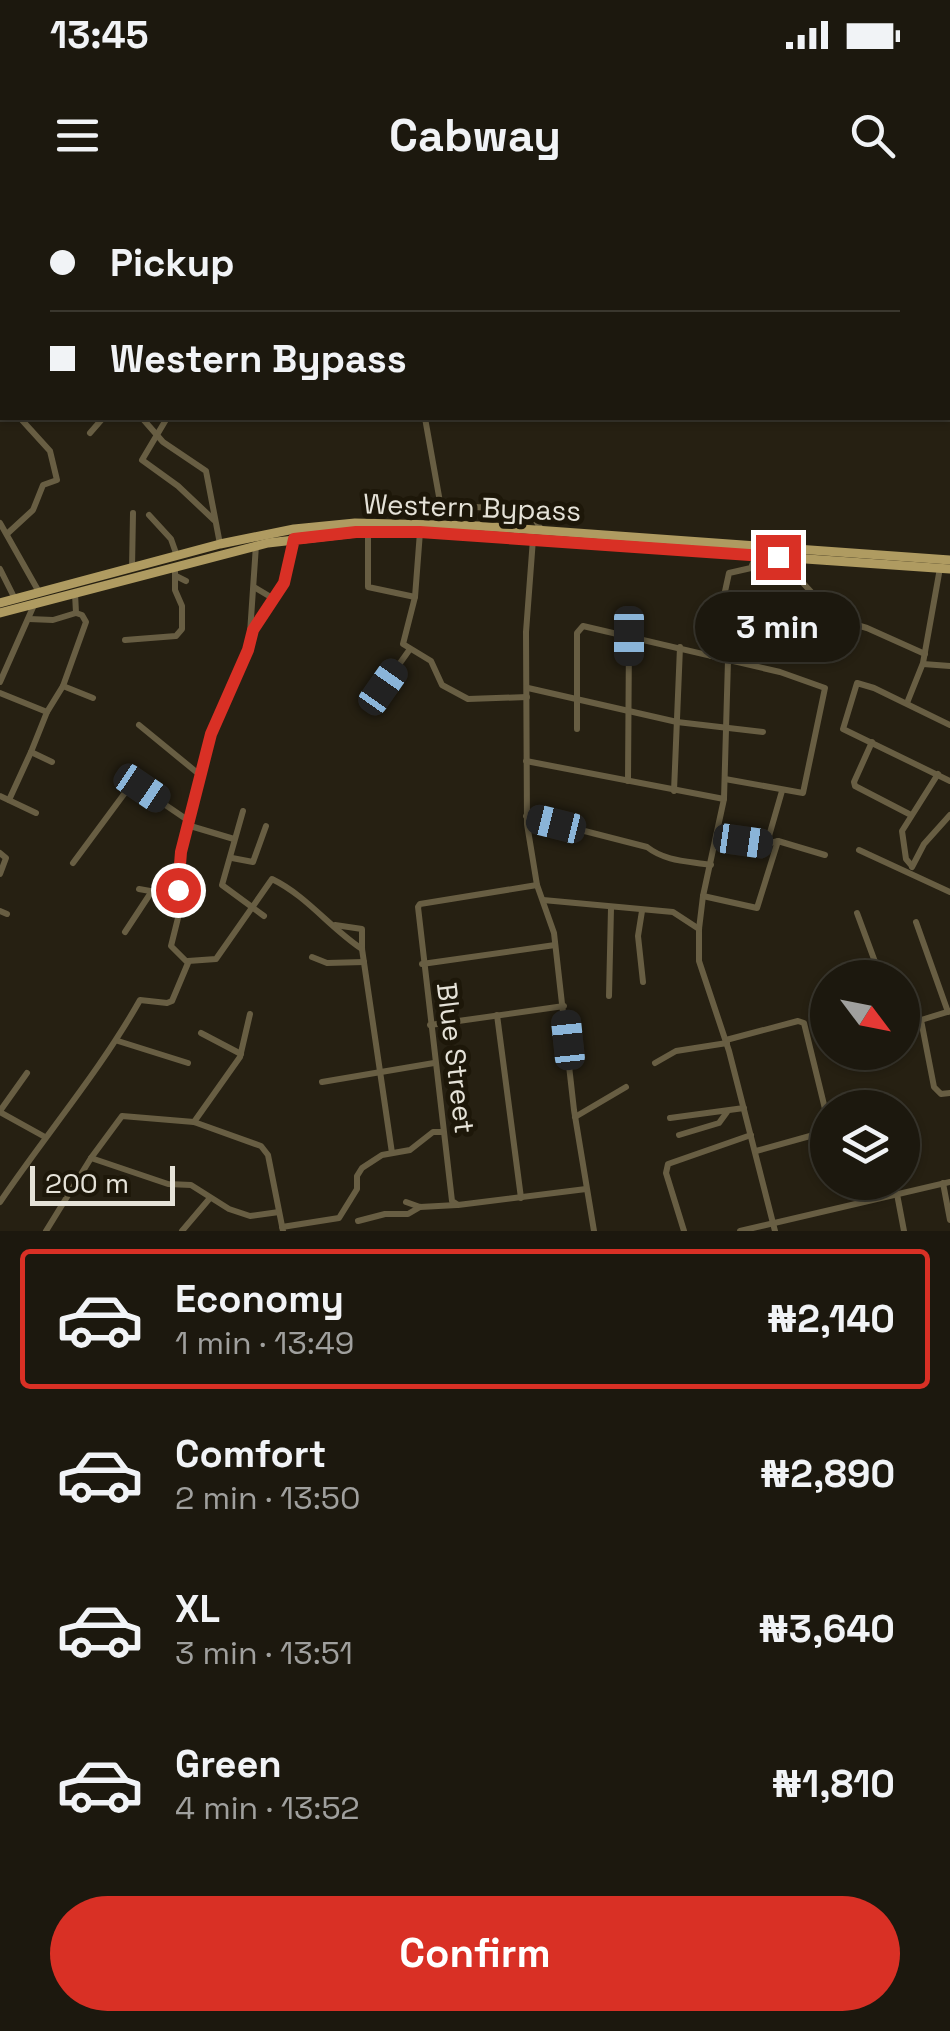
<!DOCTYPE html>
<meta charset="utf-8">
<style>
body{margin:0;font-family:"Space Grotesk",sans-serif;background:#252117;color:#f1f3f6;height:100vh;display:flex;flex-direction:column;font-size:38px;white-space:nowrap}
*{box-sizing:border-box;margin:0}
p{font-size:32px;color:#a0a09e}
.icon{flex:none;width:55px;height:55px;fill:none;stroke:currentColor;stroke-width:2;stroke-linecap:round;stroke-linejoin:round}
.map{position:relative;height:1031px;overflow:hidden}
.details{display:flex;flex-direction:column;background:#1c180e;flex:1}
.details>*{flex:none}
.banner{position:absolute;left:0px;top:0px;width:950px;height:220px;box-shadow:0 2px 8px #0004,0 0 0 2px #3a372e;display:grid;align-content:center;height:220px;padding:0 50px;background:#1c180e}
.needle{width:65px;rotate:122deg}
.buttons{position:absolute;left:810px;top:760px;display:grid;gap:20px}
.buttons a{display:grid;place-items:center;width:110px;height:110px;border-radius:50%;background:#1c180e;box-shadow:0 2px 8px #0004,0 0 0 2px #3a372e;font-size:50px}
.scale{position:absolute;left:30px;bottom:25px;width:145px;box-sizing:border-box;padding-left:10px;border:5px solid #e5e2d8;border-top:0;font-size:28px;line-height:35px;white-space:nowrap;color:#e5e2d8;-webkit-text-stroke:8px #1d1709;paint-order:stroke}
.end{position:absolute;width:45px;height:45px;margin:-22px;border:12px solid #d93025;background:#fff;box-shadow:0 0 0 5px #fff}
.from{border-radius:50%}
.bubble{position:absolute;height:70px;border-radius:35px;background:#1c180e;box-shadow:0 2px 8px #0004,0 0 0 2px #3a372e;font-size:32px;font-weight:700;line-height:70px;text-align:center}
.car{position:absolute;width:30px;height:60px;margin:-30px -15px;border-radius:12px;box-shadow:0 0 8px 2px #0007;background:linear-gradient(#222 24%,#8ab4d8 0 40%,#222 0 76%,#8ab4d8 0 86%,#222 0)}
.banner b{display:flex;align-items:center;gap:35px;height:95px;font-size:38px}
.banner b+b{border-top:2px solid #3a372e}
.banner i{width:25px;height:25px;background:#f1f3f6}
ul{padding:18px 0 0;list-style:none}
li{display:flex;align-items:center;gap:30px;height:140px;margin:0 20px 15px;padding:0 30px;border:5px solid transparent;border-radius:10px}
li div{flex:1}
li b{display:block;font-size:38px}
li em{font-style:normal;font-weight:700}
li.on{border-color:#d93025}
li>.icon{width:90px;height:90px;stroke-width:1.5}
.action{display:flex;gap:20px;margin-top:auto;padding:20px 50px}
.action a{flex:1;height:115px;border-radius:60px;background:#d93025;color:#fff;font-size:40px;font-weight:700;line-height:115px;text-align:center}
.status{display:flex;justify-content:space-between;align-items:center;height:70px;padding:0 50px;background:#1c180e;direction:ltr}
.status svg{height:28px;fill:currentColor}
header{display:flex;justify-content:space-between;align-items:center;height:130px;padding:0 50px;background:#1c180e;font-size:45px;font-weight:700}
.map>svg:first-child{display:block}
.lines{fill:none;stroke-linecap:round;stroke-linejoin:round}
.minor{stroke:#685e43;stroke-width:6}
.major{stroke:#af9b61;stroke-width:9}
.route{stroke:#d93025;stroke-width:12}
.labels{text-anchor:middle;stroke-width:10;stroke-linejoin:round;paint-order:stroke}
.street-label{font-size:28px;fill:#e5e2d8;stroke:#1d1709}
</style>
<div class="status"><b>13:45</b><svg viewBox="0 0 49 12"><path d="M0 12V9h3v3zM5 12V6h3v6zM10 12V3h3v9zM15 12V0h3v12zM26 1h20v11H26zM47 4h2v5h-2z"/></svg></div>
<header><svg class="icon" aria-label="menu" viewBox="0 0 24 24"><path d="M4 6h16M4 12h16M4 18h16"/></svg>Cabway<svg class="icon" aria-label="search" viewBox="0 0 24 24"><circle cx="10" cy="10" r="6"/><path d="M15 15l6 6"/></svg></header>
<div class="map">
<svg width="950" height="1031" viewBox="0 0 950 1031">
<rect width="100%" height="100%" fill="#262012"/>
<g class="lines">
<g class="minor">
<polyline points="27,0 28,2"/>
<polyline points="393,0 393,2"/>
<polyline points="666,0 668,2"/>
<polyline points="62,2 65,0"/>
<polyline points="480,2 483,0"/>
<polyline points="872,2 873,0"/>
<polyline points="0,44 2,46"/>
<polyline points="0,56 2,54"/>
<polyline points="0,109 2,112"/>
<polyline points="948,113 950,112"/>
<polyline points="0,139 2,135"/>
<polyline points="0,186 2,192"/>
<polyline points="0,197 2,199"/>
<polyline points="0,207 2,205"/>
<polyline points="142,218 163,242 206,271 220,344"/>
<polyline points="167,218 142,260 178,286 214,320"/>
<polyline points="425,218 440,302 448,306 525,309 531,313 541,329"/>
<polyline points="90,233 103,218"/>
<polyline points="149,315 171,339 177,356"/>
<polyline points="0,323 39,392"/>
<polyline points="420,332 415,397 403,444 431,461 442,485 468,499 527,497"/>
<polyline points="8,333 33,310 43,285 57,280 50,251 20,218"/>
<polyline points="368,333 368,387 415,397"/>
<polyline points="533,339 526,432 527,624 537,685 554,733 574,910 594,1031"/>
<polyline points="780,358 836,419 867,428 925,454"/>
<polyline points="132,368 133,313"/>
<polyline points="0,369 15,399"/>
<polyline points="176,376 186,381"/>
<polyline points="254,387 274,399"/>
<polyline points="29,419 53,420 76,413"/>
<polyline points="255,427 284,383 294,340"/>
<polyline points="125,440 176,436 182,429 182,406 175,390 175,367"/>
<polyline points="711,456 729,373 751,368 756,355"/>
<polyline points="728,460 724,599 703,696 699,729 699,761 729,851 775,1031"/>
<polyline points="923,464 950,466"/>
<polyline points="0,482 34,405"/>
<polyline points="63,486 93,498"/>
<polyline points="383,487 410,449"/>
<polyline points="528,488 677,522 763,532"/>
<polyline points="0,493 47,512"/>
<polyline points="907,503 923,463 940,368"/>
<polyline points="139,525 200,575"/>
<polyline points="950,525 874,488 857,483 843,529 950,581"/>
<polyline points="577,529 577,433 583,426 780,472 825,488 803,593 725,579"/>
<polyline points="872,542 854,582 855,586 911,615"/>
<polyline points="526,561 724,599"/>
<polyline points="52,562 31,552 47,512 63,486 86,422 82,415 76,413 75,393"/>
<polyline points="628,581 629,436"/>
<polyline points="674,591 680,447"/>
<polyline points="0,596 36,613"/>
<polyline points="9,600 31,552"/>
<polyline points="243,611 222,685 264,716"/>
<path d="M526,616L647,647C666,662 690,661 711,665"/>
<polyline points="187,625 234,639"/>
<polyline points="718,636 767,644 778,641 825,655"/>
<polyline points="767,643 782,591"/>
<polyline points="859,650 950,692"/>
<polyline points="0,653 6,658 0,674"/>
<polyline points="232,658 253,662 266,626"/>
<polyline points="73,663 130,586 142,589 189,621"/>
<polyline points="912,666 906,659 902,631 938,574"/>
<polyline points="912,667 924,644 950,615"/>
<polyline points="537,685 420,704 418,707 452,1001 458,1005 586,989"/>
<polyline points="139,689 178,696"/>
<polyline points="703,696 757,708 778,641"/>
<polyline points="543,700 673,712 699,729"/>
<polyline points="0,711 7,714"/>
<polyline points="642,711 638,736 643,782"/>
<polyline points="857,713 881,778"/>
<polyline points="916,722 948,812"/>
<polyline points="335,725 362,729 362,749 392,953"/>
<polyline points="125,732 152,691"/>
<polyline points="312,757 327,763 364,762"/>
<path d="M188,761L216,759L272,679C307,696 330,728 362,749"/>
<polyline points="422,764 555,745"/>
<polyline points="609,796 611,708"/>
<polyline points="950,811 921,820 934,887 941,894 950,893"/>
<polyline points="497,815 521,998"/>
<polyline points="902,824 921,820"/>
<polyline points="430,825 564,806"/>
<polyline points="201,833 241,854"/>
<polyline points="726,840 798,821 804,823 828,921"/>
<polyline points="118,841 188,863"/>
<polyline points="655,863 676,851 727,843"/>
<polyline points="322,882 434,863"/>
<polyline points="0,911 27,873"/>
<polyline points="0,912 45,937"/>
<polyline points="575,917 626,887"/>
<polyline points="670,918 744,908"/>
<polyline points="194,922 240,857 250,814"/>
<polyline points="679,935 719,923 727,912"/>
<polyline points="756,951 828,931"/>
<polyline points="91,958 168,984 191,985 229,1009 250,1016 279,1012"/>
<polyline points="943,983 950,1020"/>
<polyline points="897,994 904,1031"/>
<path d="M0,1002C46,934 100,871 140,800L167,803L172,801L188,763L171,746L178,718L181,653L200,575L211,534L249,448L256,345"/>
<polyline points="406,1002 420,1007 457,1005"/>
<polyline points="358,1021 385,1014 408,1014 420,1007"/>
<polyline points="282,1027 339,1018 357,989 357,976 362,968 382,955 410,950 433,932 443,932"/>
<polyline points="46,1031 91,958 122,916 194,922 261,946 268,955 283,1031"/>
<polyline points="182,1031 210,998"/>
<polyline points="684,1031 666,973 668,964 751,935"/>
<polyline points="740,1031 950,982"/>
</g>
<g class="major">
<polyline points="0,403 220,344 294,329 355,323 479,326 950,360"/>
<polyline points="0,413 268,343 356,333 420,332 950,369"/>
</g>
</g>
<g class="lines">
<polyline class="route" points="178,690 181,652 211,534 248,450 253,430 284,383 294,339 356,332 420,332 778,357"/>
</g>
<g class="labels">
<g class="street-label">
<text transform="translate(472 307) rotate(2)" y="10">Western Bypass</text>
<text transform="translate(456 858) rotate(83)" y="10">Blue Street</text>
</g>
</g>
</svg>
<div class="buttons">
<a><svg class="needle" viewBox="-14 -14 28 28"><path d="M0-13l5 13h-10z" fill="#e53935"/><path d="M0 13l5-13h-10z" fill="#a0a09e"/></svg></a>
<a><svg class="icon" aria-label="layers" viewBox="0 0 24 24"><path d="M12 4l9 5-9 5-9-5zM3 14l9 5 9-5"/></svg></a>
</div>
<div class="scale">200 m</div>
<i class="end from" style="left:178px;top:690px"></i>
<i class="end" style="left:778px;top:357px"></i>
<div class="bubble" style="left:695px;top:392px;width:165px">3 min</div>
<i class="car" style="left:629px;top:436px;rotate:180deg"></i>
<i class="car" style="left:383px;top:487px;rotate:35deg"></i>
<i class="car" style="left:142px;top:588px;rotate:124deg"></i>
<i class="car" style="left:556px;top:624px;rotate:284deg"></i>
<i class="car" style="left:743px;top:641px;rotate:98deg"></i>
<i class="car" style="left:568px;top:840px;rotate:354deg"></i>
<div class="banner">
<b><i class="from"></i>Pickup</b>
<b><i></i>Western Bypass</b>
</div>
</div>
<section class="details">
<ul>
<li class="on"><svg class="icon" aria-label="car" viewBox="0 0 24 24"><path d="M5 17H2v-5l4-1 3-4h7l3 4 3 1v5h-3M9 17h6M6 11h13"/><circle cx="7" cy="17" r="2"/><circle cx="17" cy="17" r="2"/></svg><div><b>Economy</b><p>1 min · 13:49</p></div><em>₦2,140</em></li>
<li><svg class="icon" aria-label="car" viewBox="0 0 24 24"><path d="M5 17H2v-5l4-1 3-4h7l3 4 3 1v5h-3M9 17h6M6 11h13"/><circle cx="7" cy="17" r="2"/><circle cx="17" cy="17" r="2"/></svg><div><b>Comfort</b><p>2 min · 13:50</p></div><em>₦2,890</em></li>
<li><svg class="icon" aria-label="car" viewBox="0 0 24 24"><path d="M5 17H2v-5l4-1 3-4h7l3 4 3 1v5h-3M9 17h6M6 11h13"/><circle cx="7" cy="17" r="2"/><circle cx="17" cy="17" r="2"/></svg><div><b>XL</b><p>3 min · 13:51</p></div><em>₦3,640</em></li>
<li><svg class="icon" aria-label="car" viewBox="0 0 24 24"><path d="M5 17H2v-5l4-1 3-4h7l3 4 3 1v5h-3M9 17h6M6 11h13"/><circle cx="7" cy="17" r="2"/><circle cx="17" cy="17" r="2"/></svg><div><b>Green</b><p>4 min · 13:52</p></div><em>₦1,810</em></li>
</ul>
<div class="action"><a>Confirm</a></div>
</section>
